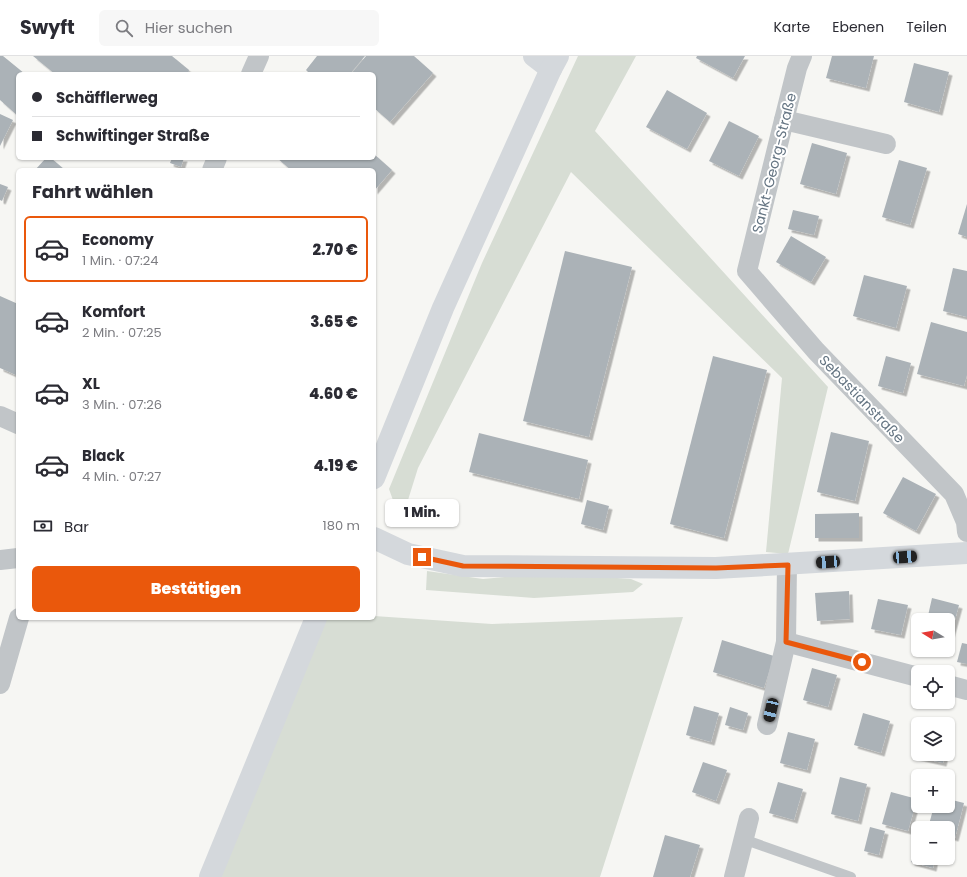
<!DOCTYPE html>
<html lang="de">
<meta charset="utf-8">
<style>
body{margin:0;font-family:Poppins,sans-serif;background:#f7f7f7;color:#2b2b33;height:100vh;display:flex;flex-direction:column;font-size:15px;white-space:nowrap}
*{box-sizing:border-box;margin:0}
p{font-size:13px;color:#7c7c81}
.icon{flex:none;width:22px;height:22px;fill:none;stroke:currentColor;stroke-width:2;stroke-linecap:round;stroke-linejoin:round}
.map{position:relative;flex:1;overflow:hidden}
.panel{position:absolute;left:16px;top:112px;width:360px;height:452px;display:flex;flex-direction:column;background:#fff;border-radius:6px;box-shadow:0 1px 3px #0004}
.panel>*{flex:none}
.top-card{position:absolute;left:16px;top:16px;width:360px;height:88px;border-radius:6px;box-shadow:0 1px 3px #0004;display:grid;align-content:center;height:88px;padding:0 16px;background:#fff}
.needle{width:26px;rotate:281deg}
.tools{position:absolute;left:911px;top:557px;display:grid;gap:8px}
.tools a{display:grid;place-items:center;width:44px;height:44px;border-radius:6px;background:#fff;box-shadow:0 1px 3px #0004;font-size:20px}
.end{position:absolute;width:18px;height:18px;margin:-9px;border:5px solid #ea580c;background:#fff;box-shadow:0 0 0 2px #fff}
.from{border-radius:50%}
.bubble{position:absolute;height:28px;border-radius:6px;background:#fff;box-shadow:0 1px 3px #0004;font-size:13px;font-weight:800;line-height:28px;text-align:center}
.car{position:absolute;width:12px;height:24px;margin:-12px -6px;border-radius:5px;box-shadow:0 0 3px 1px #0007;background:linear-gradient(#222 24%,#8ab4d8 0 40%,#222 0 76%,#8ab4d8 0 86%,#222 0)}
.top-card b{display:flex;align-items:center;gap:14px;height:38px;font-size:15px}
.top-card b+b{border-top:1px solid #e1e1e2}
.top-card i{width:10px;height:10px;background:#2b2b33}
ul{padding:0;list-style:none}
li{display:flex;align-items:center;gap:12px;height:66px;margin:0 8px 6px;padding:0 8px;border:2px solid transparent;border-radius:6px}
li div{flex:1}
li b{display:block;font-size:15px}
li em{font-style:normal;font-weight:800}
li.active{border-color:#ea580c}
li>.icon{width:36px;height:36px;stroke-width:1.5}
h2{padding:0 16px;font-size:18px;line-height:48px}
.pay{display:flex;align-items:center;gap:10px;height:44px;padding:0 16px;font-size:15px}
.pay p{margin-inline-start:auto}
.cta{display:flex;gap:8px;margin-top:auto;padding:8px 16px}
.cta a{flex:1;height:46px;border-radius:6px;background:#ea580c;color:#fff;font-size:16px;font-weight:800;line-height:46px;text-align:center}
header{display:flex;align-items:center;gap:24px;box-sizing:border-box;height:56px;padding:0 20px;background:#fff;border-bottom:1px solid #e1e1e2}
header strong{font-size:19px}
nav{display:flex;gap:22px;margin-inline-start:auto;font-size:14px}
.search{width:280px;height:36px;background:#f7f7f7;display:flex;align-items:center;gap:10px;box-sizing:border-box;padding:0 14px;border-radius:6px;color:#7c7c81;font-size:15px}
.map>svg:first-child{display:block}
.green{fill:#d7ddd4}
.building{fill:#abb2b7;filter:url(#shadow)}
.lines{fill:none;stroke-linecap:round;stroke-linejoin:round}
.lane{stroke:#c1c5c8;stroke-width:10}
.street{stroke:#c1c5c8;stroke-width:20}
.secondary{stroke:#d4d8dc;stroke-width:22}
.route{stroke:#ea580c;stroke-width:5}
.labels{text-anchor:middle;stroke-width:4;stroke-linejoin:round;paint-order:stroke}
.street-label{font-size:14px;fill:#657583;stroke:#fff}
</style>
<header>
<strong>Swyft</strong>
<div class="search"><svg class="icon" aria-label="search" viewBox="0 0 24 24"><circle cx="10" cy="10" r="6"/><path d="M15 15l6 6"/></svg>Hier suchen</div>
<nav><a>Karte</a><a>Ebenen</a><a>Teilen</a></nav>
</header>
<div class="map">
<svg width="967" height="821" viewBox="0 0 967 821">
<defs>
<filter id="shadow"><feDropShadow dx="3.5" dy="3.5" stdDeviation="0" flood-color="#0004"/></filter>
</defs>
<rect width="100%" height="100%" fill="#f6f6f3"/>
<g class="green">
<polygon points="578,0 636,0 595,75 828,331 788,498 766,496 782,322 571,116 418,412 408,444 399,461 389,433 482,207"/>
<polygon points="427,515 483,523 548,517 631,523 643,528 633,536 534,542 426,534"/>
<polygon points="374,560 492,568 683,561 600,821 218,821 325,562 374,562"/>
</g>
<g class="building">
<polygon points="0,0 3,0 25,18 18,18 18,60 0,44"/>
<polygon points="33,0 172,0 189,14 188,18 55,18"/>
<polygon points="317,0 365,0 350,18 310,18 306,14"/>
<polygon points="366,0 414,0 433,17 390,66 374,52 374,18 351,18"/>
<polygon points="697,0 745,0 733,22 696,2"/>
<polygon points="832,0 874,0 866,32 826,22"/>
<polygon points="914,7 949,16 939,56 904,46"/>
<polygon points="667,34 707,57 687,93 646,71"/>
<polygon points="0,58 13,64 0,90"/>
<polygon points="729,65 759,80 739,120 709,105"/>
<polygon points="812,87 847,97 836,138 800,128"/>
<polygon points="374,98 392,114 374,135 374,114 291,114 277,102 374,102"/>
<polygon points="46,102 51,102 65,114 35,114"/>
<polygon points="172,102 184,102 181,111 170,107"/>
<polygon points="899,104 927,112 910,169 882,161"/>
<polygon points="0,128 8,131 2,145 0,144"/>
<polygon points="967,148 967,181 958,178"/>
<polygon points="793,154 819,160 814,179 788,173"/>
<polygon points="791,180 826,201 811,226 776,206"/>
<polygon points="565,195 632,211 589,381 523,365"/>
<polygon points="953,212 967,215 967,261 943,255"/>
<polygon points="864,219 907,230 896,272 853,260"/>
<polygon points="0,240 18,248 18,320 0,312"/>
<polygon points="931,266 967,276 967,319 964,330 917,318"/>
<polygon points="713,300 767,314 724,482 670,468"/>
<polygon points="886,300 911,307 903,337 878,330"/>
<polygon points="831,376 869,385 855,445 817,436"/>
<polygon points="479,377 588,404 579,443 469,416"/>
<polygon points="903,421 936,438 916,475 883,457"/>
<polygon points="587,444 609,450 603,474 581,468"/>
<polygon points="859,457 859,482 815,482 815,458"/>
<polygon points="849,535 850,563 817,565 815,537"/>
<polygon points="932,542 959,549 950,582 948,582 948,564 927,564"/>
<polygon points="878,543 908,549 901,579 871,573"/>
<polygon points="722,584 774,600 764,632 713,616"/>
<polygon points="962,587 967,588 967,608 957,606"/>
<polygon points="812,612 837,619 828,651 803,644"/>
<polygon points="694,650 719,657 711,686 686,679"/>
<polygon points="730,651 748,657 743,674 725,669"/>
<polygon points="863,657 890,665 881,697 854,689"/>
<polygon points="788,676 815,683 807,714 780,707"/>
<polygon points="917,678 918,698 945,698 943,707 912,700"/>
<polygon points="703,706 727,714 716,745 692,736"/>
<polygon points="840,721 867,728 858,765 831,758"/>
<polygon points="778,726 803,733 794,764 769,757"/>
<polygon points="891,736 917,743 908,775 882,768"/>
<polygon points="948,743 964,747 955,782 948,780 948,772 928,772 934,750 948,750"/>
<polygon points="870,771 885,775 879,799 864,795"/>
<polygon points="665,779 700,789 690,821 653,821"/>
<polygon points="918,783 918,802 935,802 933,812 911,806"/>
</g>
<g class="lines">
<polyline class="lane" points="743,783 851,821"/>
<g class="street">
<polyline points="802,0 797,12 784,64 747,215 816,295 954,438 966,466 967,476"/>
<polyline points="251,18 259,0"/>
<polyline points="784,64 886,88"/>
<polyline points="212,114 217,102"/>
<polyline points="0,360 18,368"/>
<polyline points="0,504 18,502"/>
<polyline points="786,586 918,621"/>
<polyline points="0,628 19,562"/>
<polyline points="948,629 967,634"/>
<polyline points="767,669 786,586 787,509"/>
<polyline points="734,821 749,762"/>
</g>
<g class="secondary">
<polyline points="534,0 551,13"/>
<polyline points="374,422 443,252 551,13 558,0"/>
<polyline points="374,482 408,498 463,510 716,512 967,497"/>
<polyline points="210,821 316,562"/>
</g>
</g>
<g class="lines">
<polyline class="route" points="422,501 463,510 716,512 788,509 786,586 862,606"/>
</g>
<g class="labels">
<g class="street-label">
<text transform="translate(774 107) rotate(-76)" y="5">Sankt-Georg-Straße</text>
<text transform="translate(862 343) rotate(46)" y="5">Sebastianstraße</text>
</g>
</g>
</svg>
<div class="tools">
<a><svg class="needle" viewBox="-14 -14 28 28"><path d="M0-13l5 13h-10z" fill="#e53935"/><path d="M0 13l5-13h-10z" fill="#7c7c81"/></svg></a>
<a><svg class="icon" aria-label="locate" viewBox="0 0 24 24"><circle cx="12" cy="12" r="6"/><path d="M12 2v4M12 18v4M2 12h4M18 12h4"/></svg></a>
<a><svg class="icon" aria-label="layers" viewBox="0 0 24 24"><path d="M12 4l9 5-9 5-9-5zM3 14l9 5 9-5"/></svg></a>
<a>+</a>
<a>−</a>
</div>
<i class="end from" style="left:862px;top:606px"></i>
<i class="end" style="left:422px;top:501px"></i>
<div class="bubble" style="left:385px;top:443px;width:74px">1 Min.</div>
<i class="car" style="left:905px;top:501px;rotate:86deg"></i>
<i class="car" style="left:828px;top:506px;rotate:266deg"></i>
<i class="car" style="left:771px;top:654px;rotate:193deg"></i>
<div class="top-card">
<b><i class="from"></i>Schäfflerweg</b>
<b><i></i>Schwiftinger Straße</b>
</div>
<section class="panel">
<h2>Fahrt wählen</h2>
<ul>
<li class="active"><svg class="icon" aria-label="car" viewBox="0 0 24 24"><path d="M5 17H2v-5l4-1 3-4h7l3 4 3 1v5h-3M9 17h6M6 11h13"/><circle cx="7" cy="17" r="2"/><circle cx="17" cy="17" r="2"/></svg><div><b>Economy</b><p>1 Min. · 07:24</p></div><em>2.70 €</em></li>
<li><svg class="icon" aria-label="car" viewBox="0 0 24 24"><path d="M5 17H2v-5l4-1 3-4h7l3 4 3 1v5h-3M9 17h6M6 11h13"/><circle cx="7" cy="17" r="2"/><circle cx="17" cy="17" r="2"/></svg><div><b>Komfort</b><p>2 Min. · 07:25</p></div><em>3.65 €</em></li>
<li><svg class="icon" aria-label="car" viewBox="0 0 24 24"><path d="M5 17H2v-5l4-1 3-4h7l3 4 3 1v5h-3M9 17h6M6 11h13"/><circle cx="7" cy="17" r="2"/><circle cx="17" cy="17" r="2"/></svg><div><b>XL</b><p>3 Min. · 07:26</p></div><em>4.60 €</em></li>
<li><svg class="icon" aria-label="car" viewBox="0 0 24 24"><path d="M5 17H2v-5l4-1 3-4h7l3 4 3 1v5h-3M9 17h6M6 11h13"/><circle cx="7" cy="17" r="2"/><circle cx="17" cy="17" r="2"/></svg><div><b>Black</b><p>4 Min. · 07:27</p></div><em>4.19 €</em></li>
</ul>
<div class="pay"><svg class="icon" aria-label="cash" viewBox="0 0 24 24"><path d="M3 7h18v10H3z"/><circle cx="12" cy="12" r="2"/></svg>Bar<p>180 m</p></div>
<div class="cta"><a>Bestätigen</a></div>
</section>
</div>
